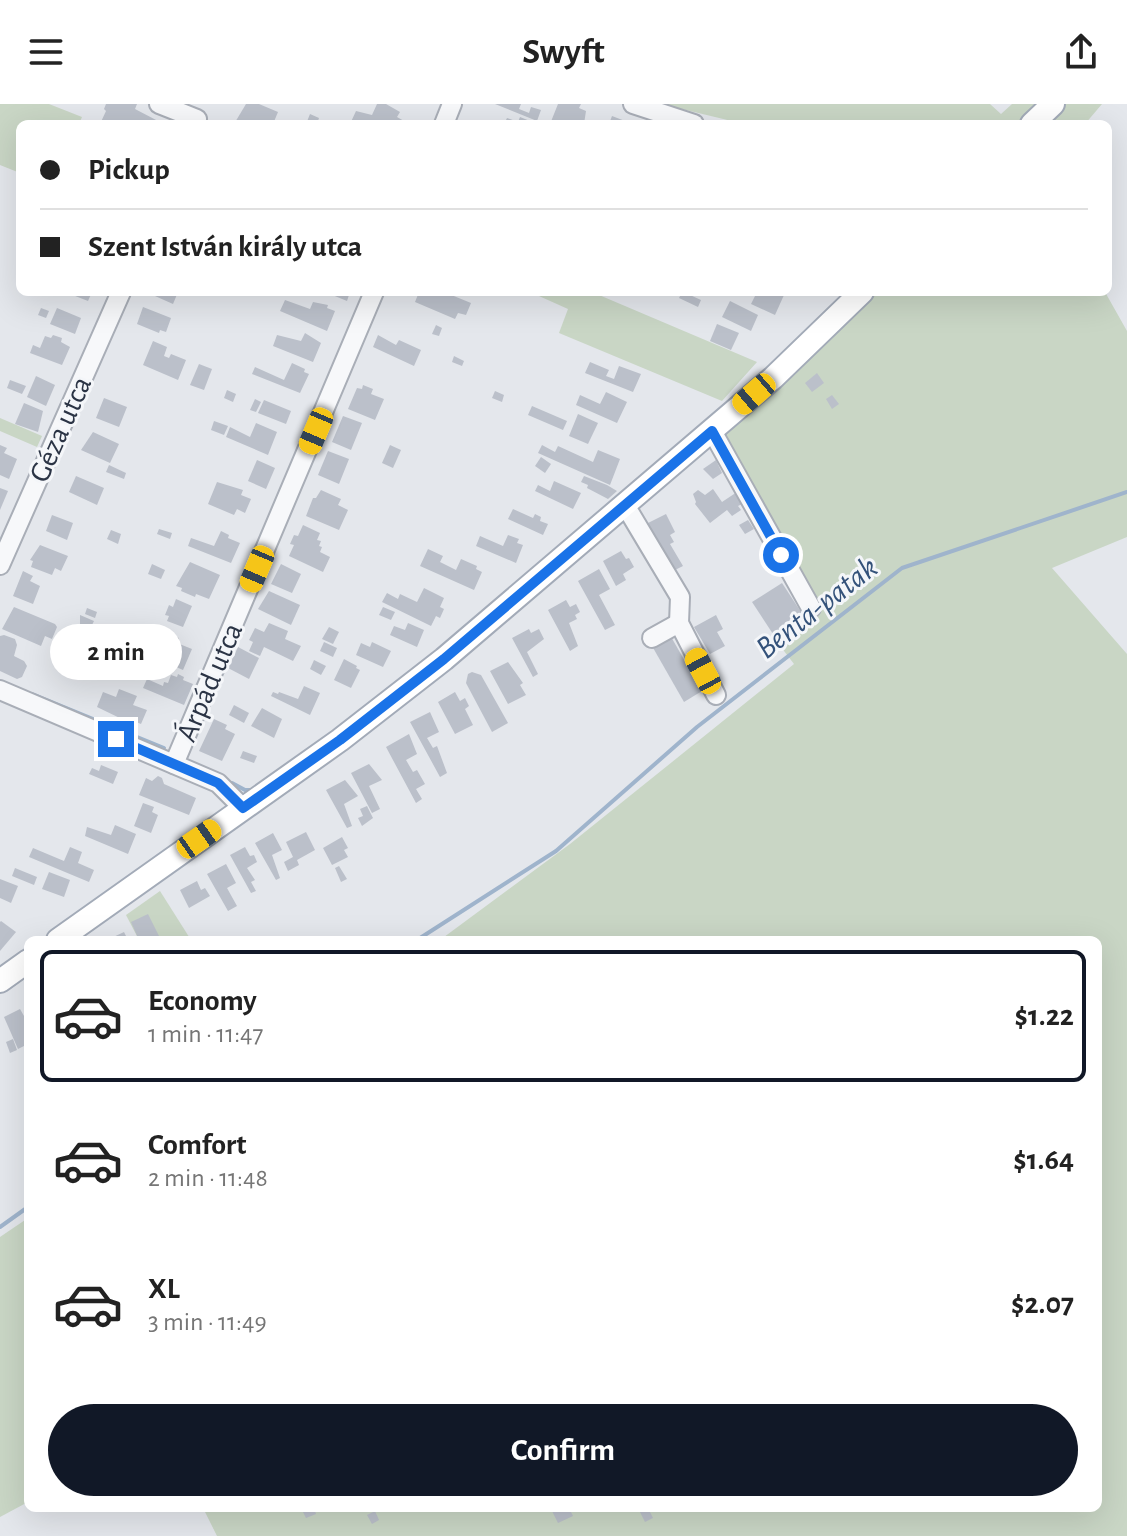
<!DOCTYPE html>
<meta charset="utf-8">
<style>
body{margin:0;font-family:"Alegreya Sans",sans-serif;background:#f6f6f6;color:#222;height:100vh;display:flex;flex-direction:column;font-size:30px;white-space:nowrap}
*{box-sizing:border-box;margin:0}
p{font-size:26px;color:#767676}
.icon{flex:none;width:44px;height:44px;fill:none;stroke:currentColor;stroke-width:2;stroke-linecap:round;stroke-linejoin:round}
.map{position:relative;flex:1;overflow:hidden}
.side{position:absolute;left:24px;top:832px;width:1078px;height:576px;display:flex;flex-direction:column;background:#fff;border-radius:12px;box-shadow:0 8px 32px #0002}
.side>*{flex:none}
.guide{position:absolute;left:16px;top:16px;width:1096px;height:176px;border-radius:12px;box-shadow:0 8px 32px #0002;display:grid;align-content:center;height:176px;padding:0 24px;background:#fff}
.end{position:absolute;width:36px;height:36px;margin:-18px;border:10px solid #1a73e8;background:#fff;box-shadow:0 0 0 4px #fff}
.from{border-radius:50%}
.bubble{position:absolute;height:56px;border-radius:28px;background:#fff;box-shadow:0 8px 32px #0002;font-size:26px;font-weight:700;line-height:56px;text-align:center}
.car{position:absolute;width:24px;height:48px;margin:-24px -12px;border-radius:10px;box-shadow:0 0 6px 2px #0007;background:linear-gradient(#f5c518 24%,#345 0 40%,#f5c518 0 76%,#345 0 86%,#f5c518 0)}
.guide b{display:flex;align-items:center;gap:28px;height:76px;font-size:30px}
.guide b+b{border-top:2px solid #e0e0e0}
.guide i{width:20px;height:20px;background:#222}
ul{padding:14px 0 0;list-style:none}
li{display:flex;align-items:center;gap:24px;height:132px;margin:0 16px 12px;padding:0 8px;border:4px solid transparent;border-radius:12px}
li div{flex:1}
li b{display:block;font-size:30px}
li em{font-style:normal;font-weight:700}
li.current{border-color:#111827}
li>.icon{width:72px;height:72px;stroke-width:1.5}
.primary-button{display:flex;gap:16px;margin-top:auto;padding:16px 24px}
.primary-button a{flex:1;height:92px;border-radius:48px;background:#111827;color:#fff;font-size:32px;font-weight:700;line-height:92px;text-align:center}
header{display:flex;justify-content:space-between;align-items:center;height:104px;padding:0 24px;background:#fff;font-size:36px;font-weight:700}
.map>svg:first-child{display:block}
.green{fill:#c9d6c5}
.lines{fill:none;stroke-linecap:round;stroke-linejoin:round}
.stream{stroke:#9fb4cc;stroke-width:4}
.building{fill:#bbc0ca}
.minor-casing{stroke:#a9aeb7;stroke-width:22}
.major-casing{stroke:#a3abb8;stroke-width:26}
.minor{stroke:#f7f8fa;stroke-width:18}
.major{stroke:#fff;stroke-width:22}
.route{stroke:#1a73e8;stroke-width:10}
.labels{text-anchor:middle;stroke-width:6;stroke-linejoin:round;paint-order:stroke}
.street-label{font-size:30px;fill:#2b3445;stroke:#f4f6f9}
.water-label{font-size:32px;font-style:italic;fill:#34527a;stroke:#f4f6f9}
</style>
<header><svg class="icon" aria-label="menu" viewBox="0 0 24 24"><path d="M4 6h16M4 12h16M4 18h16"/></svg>Swyft<svg class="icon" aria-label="share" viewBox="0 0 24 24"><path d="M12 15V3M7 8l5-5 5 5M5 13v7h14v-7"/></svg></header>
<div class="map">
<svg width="1127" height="1432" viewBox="0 0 1127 1432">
<rect width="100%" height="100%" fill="#e4e7ec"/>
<g class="green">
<polygon points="0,0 49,0 82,13 79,20 20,20 20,69 0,61"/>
<polygon points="661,0 990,0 1001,10 1012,0 1102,0 1085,20 744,20"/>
<polygon points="530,188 592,188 757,258 722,297 559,229 568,205"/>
<polygon points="862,188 1105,188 1127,227 1127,433 1052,464 1127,550 1127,1432 217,1432 203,1404 1098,1404 1098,836 440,836 570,740 794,560 781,543 821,508 716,324"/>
<polygon points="0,314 42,332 37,343 0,327"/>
<polygon points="160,787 191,836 139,836 126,811"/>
<polygon points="28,1114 28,1398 0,1413 0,1133"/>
</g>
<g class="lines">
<g class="stream">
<polyline points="32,590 164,644"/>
<polyline points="232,679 245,686 252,686"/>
<polyline points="417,836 556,747 697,623 902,464 1127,388"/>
<polyline points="0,1123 28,1103"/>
</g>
</g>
<g class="building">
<polygon points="106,0 137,0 135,5 158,17 157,20 100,20 106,7 104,5"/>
<polygon points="246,0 259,0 278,8 273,20 234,20"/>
<polygon points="377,0 386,0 400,8 397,13 404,17 403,20 350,20 356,7 372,11"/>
<polygon points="495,0 521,0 519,5 529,9 531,3 541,6 537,17"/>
<polygon points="558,0 581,0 579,4 586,7 584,20 550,20"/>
<polygon points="310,10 319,14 317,20 306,20"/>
<polygon points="612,12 633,20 609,20"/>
<polygon points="520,13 530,17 528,20 504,20 507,14 518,18"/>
<polygon points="65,188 92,188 88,197"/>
<polygon points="146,188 178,188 173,200"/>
<polygon points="325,188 350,188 347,197"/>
<polygon points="419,188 444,188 471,199 466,211 458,209 455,215 415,198"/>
<polygon points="682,188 691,188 690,191 701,196 698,203 679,194"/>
<polygon points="757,188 777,188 784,191 775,211 751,200"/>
<polygon points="285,196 310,205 313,198 328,201 327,204 335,207 327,227 280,207"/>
<polygon points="730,197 758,211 751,227 722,213"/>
<polygon points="143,203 171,214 166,228 160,226 159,229 137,220"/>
<polygon points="41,204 49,207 46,214 38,211"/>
<polygon points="57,204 81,214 75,230 50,220"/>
<polygon points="717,220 739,229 731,246 710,237"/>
<polygon points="436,221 442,224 439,232 432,230"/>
<polygon points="305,229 321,239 313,258 273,242 277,231 301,237"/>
<polygon points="53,231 62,234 61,238 70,243 62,261 30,249 33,241 40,244 45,232 51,234"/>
<polygon points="378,231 396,241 399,236 421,246 414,262 373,243"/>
<polygon points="153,237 167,243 164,252 169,254 171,250 186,256 178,276 143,261"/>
<polygon points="454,252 464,257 462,262 452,258"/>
<polygon points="590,258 609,266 606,272 614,275 619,262 641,270 633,288 585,269"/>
<polygon points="292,259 305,265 304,268 309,270 300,289 252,270 255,263 284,276"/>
<polygon points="199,260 212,265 204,286 190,281"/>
<polygon points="817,269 824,279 812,288 805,279"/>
<polygon points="36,272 55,281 46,302 27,293"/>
<polygon points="10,276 26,282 22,290 7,284"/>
<polygon points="363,281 373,285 371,290 384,295 375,316 348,305 357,284 362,285"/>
<polygon points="227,286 236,290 233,298 224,294"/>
<polygon points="495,287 504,291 502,298 492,294"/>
<polygon points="606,288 627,298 617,319 576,301 580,291 600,300"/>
<polygon points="832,291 839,300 832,305 826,295"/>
<polygon points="104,294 127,303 119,323 96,314"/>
<polygon points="255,295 261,298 256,308 250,306"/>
<polygon points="264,296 291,307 286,320 258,309"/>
<polygon points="24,299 43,307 38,328 15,320"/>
<polygon points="532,302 567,317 563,326 528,311"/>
<polygon points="578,310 598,319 588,340 569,332"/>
<polygon points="343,312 362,319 351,346 332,338"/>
<polygon points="214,317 228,322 224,331 211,326"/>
<polygon points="256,319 277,328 268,351 226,333 230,323 250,333"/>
<polygon points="93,328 119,340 110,359 81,346"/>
<polygon points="0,341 7,344 4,349 17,355 9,375 0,371"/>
<polygon points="390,341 401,346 393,364 382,359"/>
<polygon points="542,341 555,348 558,342 593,358 598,346 620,355 610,381 538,349"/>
<polygon points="328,347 349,355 339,380 318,371"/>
<polygon points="541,353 551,360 545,369 535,362"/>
<polygon points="257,356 275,364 266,385 248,377"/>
<polygon points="716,356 722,369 713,375 703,365"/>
<polygon points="109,361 126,369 124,375 106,368"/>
<polygon points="76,372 104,384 97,401 69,388"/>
<polygon points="584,372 607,381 617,387 608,395 587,384 588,381 581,378"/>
<polygon points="554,377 581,389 573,405 535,387 538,381 550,387"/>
<polygon points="217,378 243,386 241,391 251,395 245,409 237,405 234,411 208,400"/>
<polygon points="0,384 8,387 0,406"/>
<polygon points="713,385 722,398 737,388 744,399 738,402 741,406 732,412 727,406 710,419 695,400 696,398 693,390 698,386 705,391"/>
<polygon points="321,386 341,395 338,401 348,406 339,426 306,412 313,394 316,394"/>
<polygon points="513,405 533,414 535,410 541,413 540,417 548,420 543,431 508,415"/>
<polygon points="666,410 675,428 670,431 674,438 670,440 683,462 673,467 648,419"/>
<polygon points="52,411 73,419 67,436 46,427"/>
<polygon points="748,416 754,425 745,430 739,421"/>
<polygon points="303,421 320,429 317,436 321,437 319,442 322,443 320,448 330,453 323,468 289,452 294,441 290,440 294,431 298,432"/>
<polygon points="159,425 172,429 170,435 157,430"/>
<polygon points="111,426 121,430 118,440 107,435"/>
<polygon points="221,427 229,431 228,434 240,439 231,459 188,442 191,434 214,442"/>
<polygon points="508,431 519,435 517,439 523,441 516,459 476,442 480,432 503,442"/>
<polygon points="40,441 68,452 61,467 55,464 52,471 31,463 33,457 30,456"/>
<polygon points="428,445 443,452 440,458 456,466 461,455 477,462 476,465 482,468 474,486 420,462"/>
<polygon points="621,447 626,455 629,454 634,463 623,470 626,476 616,482 603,457"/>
<polygon points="190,458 220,471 209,495 196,490 195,493 181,487 182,484 176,482"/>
<polygon points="152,460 165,466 161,475 148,470"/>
<polygon points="281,460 301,470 292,489 271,480"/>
<polygon points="599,465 610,485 599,491 615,521 605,526 578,477"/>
<polygon points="23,467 33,472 30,477 40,482 33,500 13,492"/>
<polygon points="782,479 803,511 773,530 752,498"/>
<polygon points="424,484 444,494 440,503 444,505 440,514 436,512 431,522 382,498 387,489 398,495 400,490 417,498"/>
<polygon points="269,487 300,501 291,521 258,505"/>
<polygon points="176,495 192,502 183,523 167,517 169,512 165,511 169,501 173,503"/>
<polygon points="566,496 570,503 576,500 580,508 575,511 577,515 569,519 578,542 570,547 548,506"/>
<polygon points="14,503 55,520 57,523 52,535 45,532 41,542 2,525"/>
<polygon points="383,503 395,508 391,516 379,511"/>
<polygon points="87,504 97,508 95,514 85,510"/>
<polygon points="80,511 94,517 90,525 80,520"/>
<polygon points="716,511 723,525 717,528 725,542 710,550 694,523"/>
<polygon points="269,519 288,527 285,535 301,542 293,557 264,543 260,552 249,547 253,538 249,536 255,524 264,528"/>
<polygon points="408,519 424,526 417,543 390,531 394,522 405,526"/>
<polygon points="329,523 339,528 333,540 322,535"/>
<polygon points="160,525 179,534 177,539 192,545 183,566 153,553 158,542 154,541"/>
<polygon points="529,525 531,529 539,525 544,535 527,548 538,570 533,573 512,534"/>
<polygon points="4,531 15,535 17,541 14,552 24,557 27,562 22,573 17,575 0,567 0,532"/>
<polygon points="670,531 702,587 684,598 652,542"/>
<polygon points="324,538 337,544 333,553 320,547"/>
<polygon points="372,538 391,547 383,563 356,551 361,539 370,543"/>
<polygon points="238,543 259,554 249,575 228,564"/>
<polygon points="344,555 357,562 356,564 360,566 351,584 334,576"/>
<polygon points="314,556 326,562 321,571 310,565"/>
<polygon points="508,558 523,579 520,581 526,591 508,600 490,567"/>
<polygon points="72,561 80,564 78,571 70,568"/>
<polygon points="472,568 481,571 508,619 492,628 466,579 468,570"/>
<polygon points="178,570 184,573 183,576 193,580 184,601 143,584 147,575 163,582 164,578 168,579 171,571 177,573"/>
<polygon points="304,582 320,589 310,611 271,592 273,588 278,590 279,588 298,595"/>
<polygon points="119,585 137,592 133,601 147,606 141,620 129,615 128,618 97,603 103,588 116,593"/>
<polygon points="455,588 460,597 465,594 469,602 465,605 473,621 455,630 438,598"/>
<polygon points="234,601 249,609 244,619 229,611"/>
<polygon points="262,604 282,615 274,634 251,622"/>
<polygon points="430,608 439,628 427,634 433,644 437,642 447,669 440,673 410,618"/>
<polygon points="214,615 227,621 225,625 235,630 222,657 199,647"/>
<polygon points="409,630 417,650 406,656 413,668 417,666 425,680 416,685 422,695 416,699 386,643"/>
<polygon points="243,647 257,652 254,659 240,654"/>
<polygon points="369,660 382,676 369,682 380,705 372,709 351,669"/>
<polygon points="101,661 118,668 113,680 89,670 92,664 99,667"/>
<polygon points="158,672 162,674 164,680 196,694 189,711 139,691 146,674 152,677"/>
<polygon points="345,676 358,692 344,700 352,722 347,724 326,686"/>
<polygon points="143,699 154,703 152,708 158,711 151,729 134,722"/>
<polygon points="367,702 373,714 362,722 358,714 363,712 360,705"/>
<polygon points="115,721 136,730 128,750 85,732 87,723 111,731"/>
<polygon points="306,728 315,746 297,756 299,761 288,767 284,758 293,753 286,738"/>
<polygon points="273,729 282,746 272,751 280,774 276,776 255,739"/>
<polygon points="342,733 348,744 344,746 348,753 332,761 323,744"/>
<polygon points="70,743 82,748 78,759 94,766 89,778 29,753 33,744 64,757"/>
<polygon points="245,743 250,752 254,751 257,758 247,764 255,776 251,778 256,787 251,789 230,751"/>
<polygon points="226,760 236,779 227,784 237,802 228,807 207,770"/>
<polygon points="339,762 347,775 341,778 335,764"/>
<polygon points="15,764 37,773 34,781 12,772"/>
<polygon points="49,768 70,776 64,793 42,785"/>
<polygon points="0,775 18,782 11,799 0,794"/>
<polygon points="197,777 201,786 205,784 210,792 189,804 180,786"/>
<polygon points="148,810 161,836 139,836 131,818"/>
<polygon points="1,817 16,828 0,847 0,818"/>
<polygon points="124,828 128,836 107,836"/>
<polygon points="20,905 24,912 28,912 28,927 24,929 28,940 18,945 4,913"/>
<polygon points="13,935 17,946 10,949 6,938"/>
<polygon points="301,1404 314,1404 316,1410 306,1414"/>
<polygon points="558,1404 569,1404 573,1412 558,1419 552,1407"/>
<polygon points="638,1404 648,1404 653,1414 645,1418"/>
<polygon points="375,1407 379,1416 372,1420 367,1411"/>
</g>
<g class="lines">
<g class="minor-casing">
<g id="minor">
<polyline points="159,0 197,15"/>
<polyline points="633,0 694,20"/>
<polyline points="444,20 452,0"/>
<polyline points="712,327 811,504"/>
<polyline points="625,401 680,493 679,519 716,591"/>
<polyline points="0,461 121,188"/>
<polyline points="652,534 679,519"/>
<polyline points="0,586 218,679 243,704"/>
<polyline points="174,660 374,188"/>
</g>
</g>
<g class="major-casing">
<g id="major">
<polyline points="1032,20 1053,0"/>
<polyline points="58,836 340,636 444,555 773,274 862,188"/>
<polyline points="0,877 28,857"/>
</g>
</g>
<use href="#minor" class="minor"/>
<use href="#major" class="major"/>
</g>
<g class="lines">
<polyline class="route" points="116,635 218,679 243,704 340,636 444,555 712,327 781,451"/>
</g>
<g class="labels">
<g class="street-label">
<text transform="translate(60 325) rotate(-66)" y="10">Géza utca</text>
<text transform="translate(209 578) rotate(-67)" y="10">Árpád utca</text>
</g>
<g class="water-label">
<text transform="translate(816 503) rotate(-38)" y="11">Benta-patak</text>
</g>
</g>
</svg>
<i class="end from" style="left:781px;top:451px"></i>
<i class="end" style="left:116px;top:635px"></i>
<div class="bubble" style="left:50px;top:520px;width:132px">2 min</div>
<i class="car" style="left:754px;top:290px;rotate:229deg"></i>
<i class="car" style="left:316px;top:327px;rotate:203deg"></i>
<i class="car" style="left:257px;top:465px;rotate:203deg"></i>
<i class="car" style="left:703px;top:567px;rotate:332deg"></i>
<i class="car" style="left:199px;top:735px;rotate:55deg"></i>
<div class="guide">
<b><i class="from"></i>Pickup</b>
<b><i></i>Szent István király utca</b>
</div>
<section class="side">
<ul>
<li class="current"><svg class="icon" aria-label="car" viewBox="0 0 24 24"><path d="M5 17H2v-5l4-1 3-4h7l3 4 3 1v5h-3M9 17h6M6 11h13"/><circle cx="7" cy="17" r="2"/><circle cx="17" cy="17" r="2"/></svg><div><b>Economy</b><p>1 min · 11:47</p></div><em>$1.22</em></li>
<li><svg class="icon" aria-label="car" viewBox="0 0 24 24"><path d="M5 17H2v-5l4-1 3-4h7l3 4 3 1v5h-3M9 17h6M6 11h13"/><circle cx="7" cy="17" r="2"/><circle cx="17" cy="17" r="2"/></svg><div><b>Comfort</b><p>2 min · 11:48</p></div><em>$1.64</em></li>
<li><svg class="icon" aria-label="car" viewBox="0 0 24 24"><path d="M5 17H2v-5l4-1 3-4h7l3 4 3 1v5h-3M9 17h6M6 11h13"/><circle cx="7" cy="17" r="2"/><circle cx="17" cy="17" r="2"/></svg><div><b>XL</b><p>3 min · 11:49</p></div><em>$2.07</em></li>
</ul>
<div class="primary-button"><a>Confirm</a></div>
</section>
</div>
